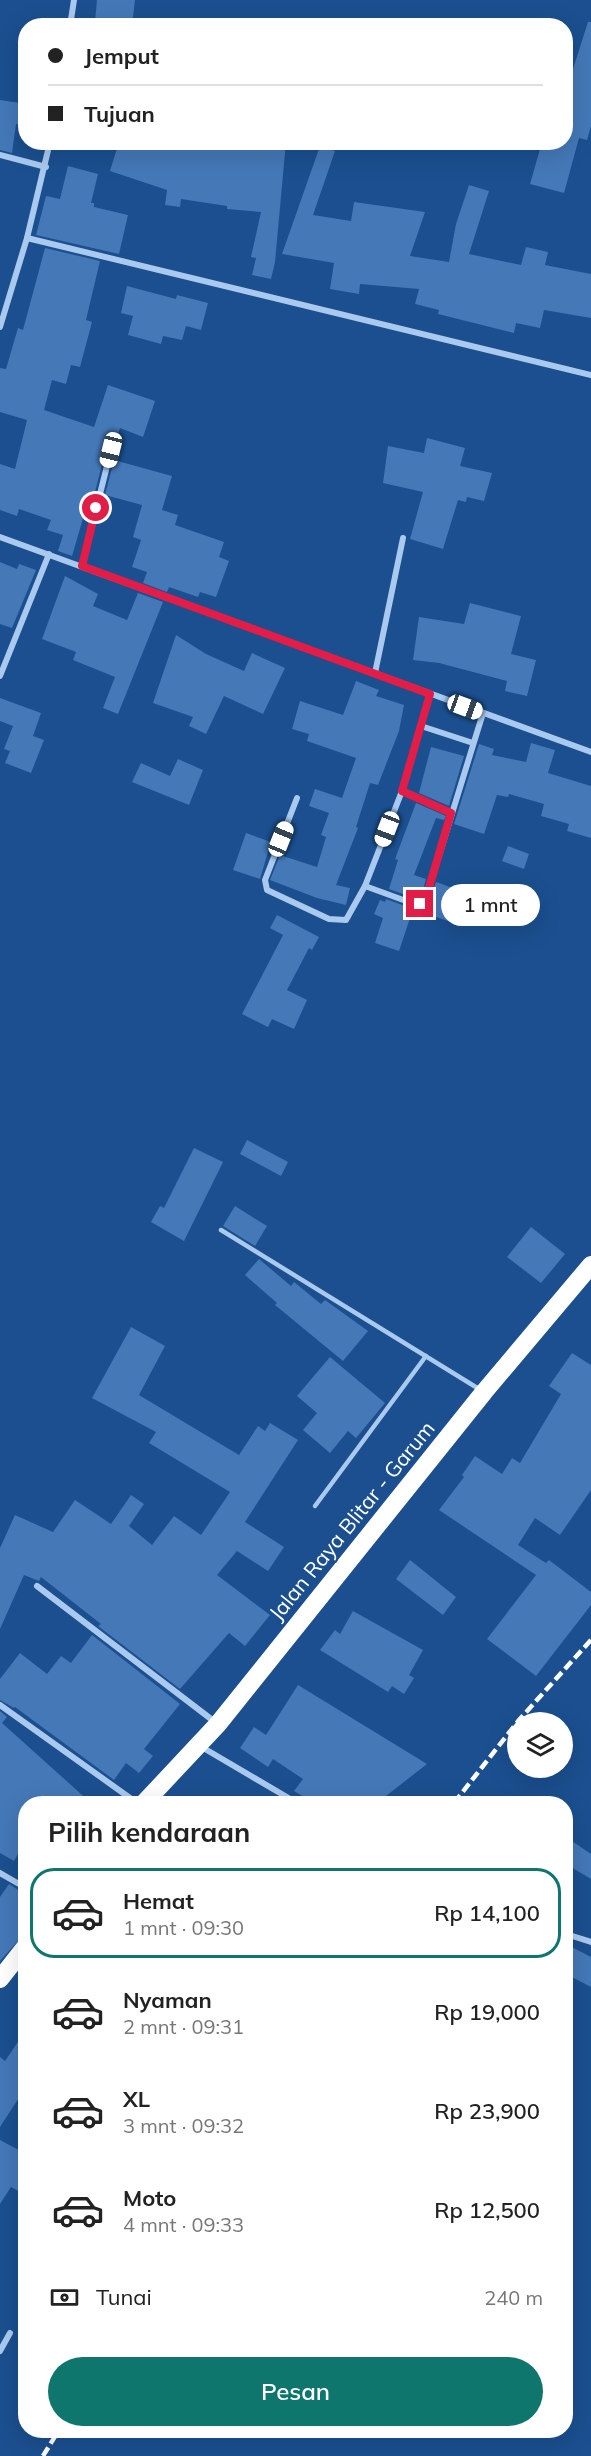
<!DOCTYPE html>
<html lang="id">
<meta charset="utf-8">
<style>
body{margin:0;font-family:Mulish,sans-serif;background:#f6f6f6;color:#222;height:100vh;display:flex;flex-direction:column;font-size:22px;white-space:nowrap}
*{box-sizing:border-box;margin:0}
p{font-size:20px;color:#767676}
.icon{flex:none;width:33px;height:33px;fill:none;stroke:currentColor;stroke-width:2;stroke-linecap:round;stroke-linejoin:round}
.map{position:relative;flex:1;overflow:hidden}
.drawer{position:absolute;left:18px;top:1796px;width:555px;height:642px;display:flex;flex-direction:column;background:#fff;border-radius:24px;box-shadow:0 6px 24px #0002}
.drawer>*{flex:none}
.banner{position:absolute;left:18px;top:18px;width:555px;height:132px;border-radius:24px;box-shadow:0 6px 24px #0002;display:grid;align-content:center;height:132px;padding:0 30px;background:#fff}
.controls{position:absolute;left:507px;top:1712px;display:grid;gap:12px}
.controls a{display:grid;place-items:center;width:66px;height:66px;border-radius:50%;background:#fff;box-shadow:0 6px 24px #0002;font-size:30px}
.end{position:absolute;width:27px;height:27px;margin:-14px;border:8px solid #e11d48;background:#fff;box-shadow:0 0 0 3px #fff}
.from{border-radius:50%}
.bubble{position:absolute;height:42px;border-radius:21px;background:#fff;box-shadow:0 6px 24px #0002;font-size:20px;font-weight:600;line-height:42px;text-align:center}
.car{position:absolute;width:18px;height:36px;margin:-18px -9px;border-radius:8px;box-shadow:0 0 4px 2px #0007;background:linear-gradient(#fff 24%,#345 0 40%,#fff 0 76%,#345 0 86%,#fff 0)}
.banner b{display:flex;align-items:center;gap:21px;height:57px;font-size:22px}
.banner b+b{border-top:2px solid #e0e0e0}
.banner i{width:15px;height:15px;background:#222}
ul{padding:0;list-style:none}
li{display:flex;align-items:center;gap:18px;height:90px;margin:0 12px 9px;padding:0 18px;border:3px solid transparent;border-radius:24px}
li div{flex:1}
li b{display:block;font-size:22px}
li em{font-style:normal;font-weight:600}
li.selected{border-color:#0f766e}
li>.icon{width:54px;height:54px;stroke-width:1.5}
h2{padding:0 30px;font-size:27px;line-height:72px}
.pay{display:flex;align-items:center;gap:15px;height:66px;padding:0 30px;font-size:22px}
.pay p{margin-inline-start:auto}
.action{display:flex;gap:12px;margin-top:auto;padding:12px 30px}
.action a{flex:1;height:69px;border-radius:36px;background:#0f766e;color:#fff;font-size:24px;font-weight:600;line-height:69px;text-align:center}
.map>svg:first-child{display:block}
.building{fill:#4478b7}
.lines{fill:none;stroke-linecap:round;stroke-linejoin:round}
.lane{stroke:#a9c9ee;stroke-width:4.5}
.street{stroke:#a9c9ee;stroke-width:6}
.highway{stroke:#fff;stroke-width:18}
.rail{stroke:#fff;stroke-width:4.5;stroke-dasharray:10 4.5;stroke-linecap:butt}
.route{stroke:#e11d48;stroke-width:8}
.labels{text-anchor:middle;stroke-width:4.5;stroke-linejoin:round;paint-order:stroke}
.street-label{font-size:21px;fill:#fff;stroke:#1b4f8f}
</style>
<div class="map">
<svg width="591" height="2456" viewBox="0 0 591 2456">
<rect width="100%" height="100%" fill="#1b4f8f"/>
<g class="building">
<polygon points="97,0 135,0 132,26 95,21"/>
<polygon points="588,22 591,22 591,126 587,140 579,138 564,193 530,184 542,142 566,142 566,91"/>
<polygon points="0,100 26,104 26,125 16,124 12,153 0,150"/>
<polygon points="119,142 169,142 186,148 187,142 286,142 275,262 271,279 252,275 256,258 251,257 261,212 227,209 227,206 181,199 180,207 165,205 167,190 110,171"/>
<polygon points="320,146 335,151 313,215 351,221 354,202 425,212 410,256 449,262 456,224 469,185 489,191 469,254 521,265 526,247 548,252 545,265 591,274 591,318 544,310 540,328 516,323 514,333 438,314 439,310 415,304 419,289 360,284 359,294 330,289 334,263 282,254"/>
<polygon points="68,166 98,174 91,203 94,203 94,207 128,215 119,254 36,235 46,196 60,199"/>
<polygon points="45,248 100,261 86,320 92,322 80,367 71,365 66,384 52,380 44,410 94,427 108,385 155,401 143,437 120,428 114,446 106,448 95,492 91,491 72,556 58,551 63,535 47,530 51,520 19,509 17,516 0,510 0,464 15,469 27,420 0,412 0,368 6,369 18,328 23,330"/>
<polygon points="127,286 176,299 177,295 208,303 201,330 186,326 182,340 163,336 161,344 128,335 133,316 121,313"/>
<polygon points="427,438 465,448 460,466 492,473 484,501 467,497 466,502 458,500 443,549 410,539 423,492 383,483 388,446 424,453"/>
<polygon points="114,460 172,476 162,510 178,515 175,525 224,542 219,557 229,561 216,597 200,592 198,597 169,587 167,592 143,583 147,572 132,567 141,540 133,537 142,505 105,495"/>
<polygon points="0,562 17,569 19,564 36,570 12,628 0,624"/>
<polygon points="65,576 98,594 93,606 127,620 138,593 163,602 118,714 103,708 115,677 73,660 76,652 42,639"/>
<polygon points="470,603 521,616 511,654 536,660 527,696 505,691 507,681 439,663 413,660 419,617 464,624"/>
<polygon points="176,635 206,654 244,671 252,653 285,668 263,714 224,696 206,734 189,726 193,717 153,703"/>
<polygon points="356,681 379,690 376,696 404,705 399,731 378,785 370,783 356,827 358,828 336,885 350,888 346,905 317,898 270,880 280,855 317,867 326,837 321,835 329,813 309,806 315,789 342,798 356,758 307,741 309,734 292,729 300,701 343,715"/>
<polygon points="0,698 41,713 33,736 44,740 31,773 5,763 10,751 4,749 13,726 0,721"/>
<polygon points="531,743 555,750 548,773 591,786 591,838 567,831 569,824 541,816 544,804 509,794 508,797 497,795 484,834 454,824 479,744 494,749 492,755 526,762"/>
<polygon points="431,747 464,756 449,806 419,793"/>
<polygon points="178,759 203,770 189,805 132,782 141,763 170,776"/>
<polygon points="416,803 446,816 444,820 436,818 414,875 426,879 421,897 417,899 389,889 398,860 395,859"/>
<polygon points="246,833 271,842 260,879 233,870"/>
<polygon points="508,846 529,854 524,869 502,861"/>
<polygon points="436,882 467,893 456,924 417,910 429,904"/>
<polygon points="386,899 413,909 399,951 375,943 383,918 374,914 380,900 385,902"/>
<polygon points="277,915 319,937 312,950 309,948 287,990 307,1000 294,1029 272,1019 268,1027 242,1014 283,935 270,928"/>
<polygon points="247,1140 288,1162 281,1176 240,1154"/>
<polygon points="194,1148 223,1162 184,1241 151,1222 160,1206 164,1208"/>
<polygon points="235,1206 267,1226 255,1246 223,1226"/>
<polygon points="531,1227 565,1254 541,1283 507,1257"/>
<polygon points="259,1259 291,1286 294,1282 321,1304 325,1300 368,1331 343,1361 275,1305 277,1303 245,1275"/>
<polygon points="131,1327 165,1346 139,1395 239,1455 258,1426 265,1431 270,1423 298,1440 245,1522 284,1547 268,1571 237,1551 217,1575 270,1615 245,1646 229,1633 180,1689 98,1626 101,1624 41,1577 39,1581 24,1575 0,1629 0,1548 15,1515 53,1532 75,1500 111,1524 131,1495 144,1504 129,1526 152,1545 174,1516 201,1535 230,1492 149,1443 156,1432 92,1398"/>
<polygon points="572,1353 591,1365 591,1490 560,1535 535,1518 518,1545 546,1563 549,1560 591,1592 591,1605 536,1676 487,1639 536,1575 439,1510 464,1477 462,1475 475,1456 502,1474 512,1458 520,1463 561,1394 549,1386"/>
<polygon points="330,1357 385,1403 356,1438 348,1431 330,1453 303,1430 317,1413 297,1396"/>
<polygon points="410,1560 456,1597 443,1615 396,1579"/>
<polygon points="353,1611 423,1650 409,1675 414,1678 404,1694 392,1686 388,1692 320,1650 335,1630 340,1634"/>
<polygon points="92,1635 180,1704 144,1749 153,1756 139,1773 126,1763 114,1780 15,1707 14,1708 0,1700 0,1679 20,1653 47,1674 61,1656 71,1663"/>
<polygon points="298,1685 347,1715 427,1764 377,1803 314,1803 294,1791 303,1779 273,1759 268,1767 240,1748 254,1727 266,1735"/>
<polygon points="0,1711 7,1717 2,1723 91,1803 26,1803 26,1857 19,1852 14,1861 0,1853"/>
<polygon points="566,1837 591,1854 591,1879 566,1864"/>
<polygon points="9,1884 26,1895 26,1932 0,1961 0,1897"/>
<polygon points="566,1944 591,1957 591,1987 566,1974"/>
<polygon points="26,2030 26,2087 0,2127 0,2057 5,2061"/>
<polygon points="0,2140 26,2154 26,2195 11,2187 0,2204"/>
</g>
<g class="lines">
<g class="lane">
<polyline points="221,1230 479,1389"/>
<polyline points="315,1506 426,1356"/>
</g>
<g class="street">
<polyline points="70,26 74,0"/>
<polyline points="0,155 46,167"/>
<polyline points="27,238 591,375"/>
<polyline points="0,327 27,238 50,142"/>
<polyline points="0,537 591,752"/>
<polyline points="82,566 111,450"/>
<polyline points="375,673 403,538"/>
<polyline points="0,676 49,554"/>
<polyline points="421,726 473,743"/>
<polyline points="402,791 451,813"/>
<polyline points="297,798 265,880 267,890 329,919 346,920 365,886 402,791 430,694"/>
<polyline points="365,886 417,905 425,901 483,713"/>
<polyline points="37,1586 215,1722"/>
<polyline points="0,1705 137,1803"/>
<polyline points="200,1746 297,1803"/>
<polyline points="0,1873 26,1888"/>
<polyline points="566,1934 591,1942"/>
<polyline points="0,2351 10,2333"/>
</g>
<g class="highway">
<polyline points="144,1803 218,1724 484,1392 591,1265"/>
<polyline points="0,1979 26,1946"/>
</g>
<g class="rail">
<polyline points="454,1803 519,1720 591,1640"/>
<polyline points="43,2456 59,2430"/>
</g>
</g>
<g class="lines">
<polyline class="route" points="96,508 82,566 430,694 402,791 451,813 426,898 420,904"/>
</g>
<g class="labels">
<g class="street-label">
<text transform="translate(352 1521) rotate(-51)" y="7">Jalan Raya Blitar - Garum</text>
</g>
</g>
</svg>
<div class="controls">
<a><svg class="icon" aria-label="layers" viewBox="0 0 24 24"><path d="M12 4l9 5-9 5-9-5zM3 14l9 5 9-5"/></svg></a>
</div>
<i class="end from" style="left:96px;top:508px"></i>
<i class="end" style="left:420px;top:904px"></i>
<div class="bubble" style="left:441px;top:884px;width:99px">1 mnt</div>
<i class="car" style="left:111px;top:450px;rotate:194deg"></i>
<i class="car" style="left:465px;top:707px;rotate:110deg"></i>
<i class="car" style="left:387px;top:829px;rotate:201deg"></i>
<i class="car" style="left:281px;top:839px;rotate:22deg"></i>
<div class="banner">
<b><i class="from"></i>Jemput</b>
<b><i></i>Tujuan</b>
</div>
<section class="drawer">
<h2>Pilih kendaraan</h2>
<ul>
<li class="selected"><svg class="icon" aria-label="car" viewBox="0 0 24 24"><path d="M5 17H2v-5l4-1 3-4h7l3 4 3 1v5h-3M9 17h6M6 11h13"/><circle cx="7" cy="17" r="2"/><circle cx="17" cy="17" r="2"/></svg><div><b>Hemat</b><p>1 mnt · 09:30</p></div><em>Rp 14,100</em></li>
<li><svg class="icon" aria-label="car" viewBox="0 0 24 24"><path d="M5 17H2v-5l4-1 3-4h7l3 4 3 1v5h-3M9 17h6M6 11h13"/><circle cx="7" cy="17" r="2"/><circle cx="17" cy="17" r="2"/></svg><div><b>Nyaman</b><p>2 mnt · 09:31</p></div><em>Rp 19,000</em></li>
<li><svg class="icon" aria-label="car" viewBox="0 0 24 24"><path d="M5 17H2v-5l4-1 3-4h7l3 4 3 1v5h-3M9 17h6M6 11h13"/><circle cx="7" cy="17" r="2"/><circle cx="17" cy="17" r="2"/></svg><div><b>XL</b><p>3 mnt · 09:32</p></div><em>Rp 23,900</em></li>
<li><svg class="icon" aria-label="car" viewBox="0 0 24 24"><path d="M5 17H2v-5l4-1 3-4h7l3 4 3 1v5h-3M9 17h6M6 11h13"/><circle cx="7" cy="17" r="2"/><circle cx="17" cy="17" r="2"/></svg><div><b>Moto</b><p>4 mnt · 09:33</p></div><em>Rp 12,500</em></li>
</ul>
<div class="pay"><svg class="icon" aria-label="cash" viewBox="0 0 24 24"><path d="M3 7h18v10H3z"/><circle cx="12" cy="12" r="2"/></svg>Tunai<p>240 m</p></div>
<div class="action"><a>Pesan</a></div>
</section>
</div>
